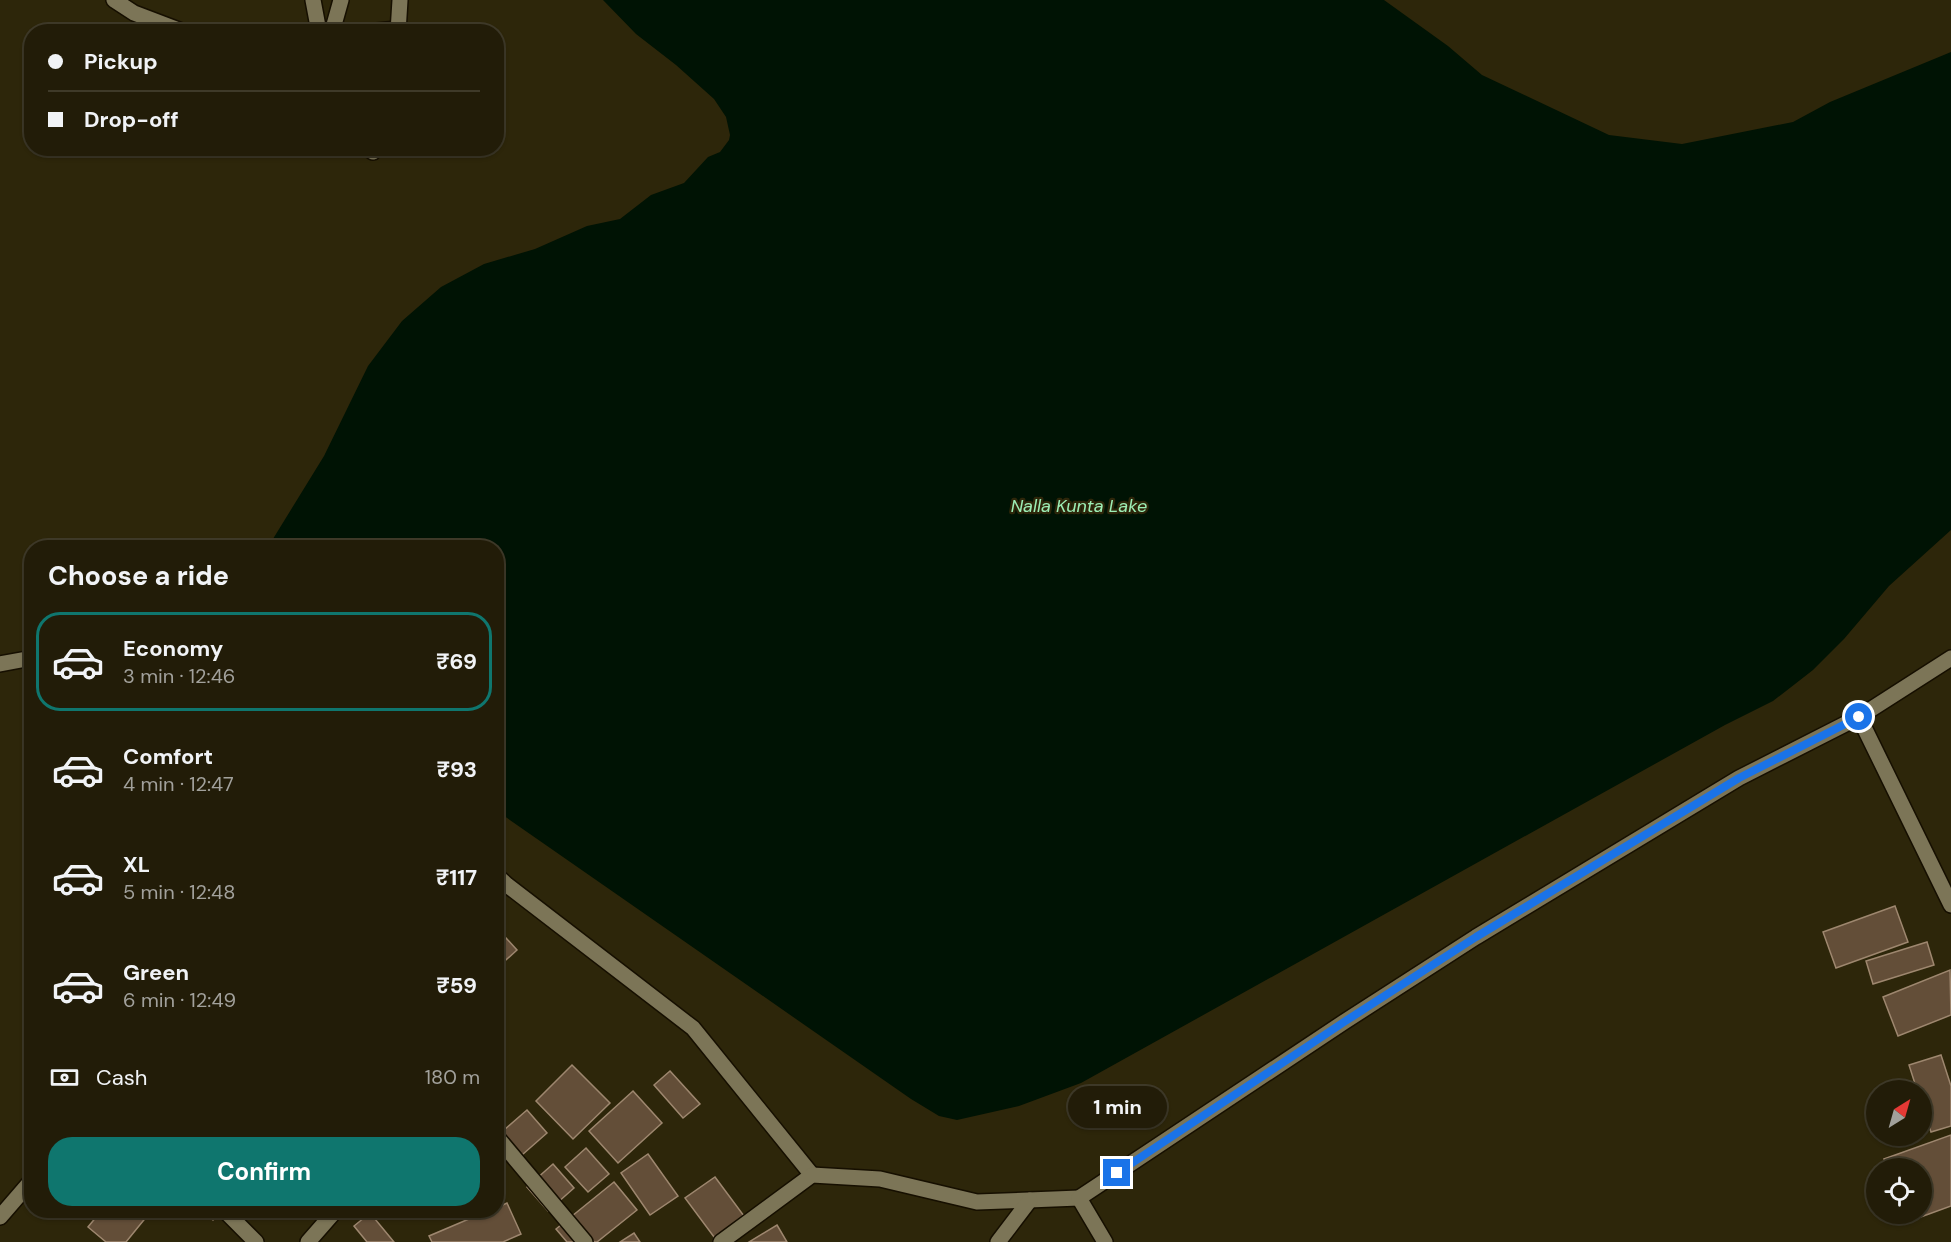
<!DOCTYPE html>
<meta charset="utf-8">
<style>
body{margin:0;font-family:"DM Sans",sans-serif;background:#2a2512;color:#f1f3f6;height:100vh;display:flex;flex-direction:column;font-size:22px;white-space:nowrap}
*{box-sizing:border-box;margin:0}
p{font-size:20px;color:#a2a19c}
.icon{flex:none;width:33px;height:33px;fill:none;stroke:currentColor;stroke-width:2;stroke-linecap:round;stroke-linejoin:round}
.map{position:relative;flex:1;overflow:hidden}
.details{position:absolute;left:24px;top:540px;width:480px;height:678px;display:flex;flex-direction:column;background:#221c08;border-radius:24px;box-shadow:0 2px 4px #0004,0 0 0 2px #3f3a29}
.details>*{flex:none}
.banner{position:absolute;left:24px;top:24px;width:480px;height:132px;border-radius:24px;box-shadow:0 2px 4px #0004,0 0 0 2px #3f3a29;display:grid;align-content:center;height:132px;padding:0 24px;background:#221c08}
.needle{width:39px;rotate:37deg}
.controls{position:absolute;left:1866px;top:1080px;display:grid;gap:12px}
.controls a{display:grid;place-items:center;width:66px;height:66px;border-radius:50%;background:#221c08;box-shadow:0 2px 4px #0004,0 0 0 2px #3f3a29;font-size:30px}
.end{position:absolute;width:27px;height:27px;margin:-14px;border:8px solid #1a73e8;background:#fff;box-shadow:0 0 0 3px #fff}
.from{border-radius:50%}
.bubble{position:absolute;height:42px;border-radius:21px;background:#221c08;box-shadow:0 2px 4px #0004,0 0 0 2px #3f3a29;font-size:20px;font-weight:700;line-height:42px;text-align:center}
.banner b{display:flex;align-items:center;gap:21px;height:57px;font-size:22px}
.banner b+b{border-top:2px solid #3f3a29}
.banner i{width:15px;height:15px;background:#f1f3f6}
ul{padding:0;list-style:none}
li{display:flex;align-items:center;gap:18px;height:99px;margin:0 12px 9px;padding:0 12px;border:3px solid transparent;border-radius:24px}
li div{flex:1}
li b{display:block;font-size:22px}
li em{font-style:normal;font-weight:700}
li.current{border-color:#0f766e}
li>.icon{width:54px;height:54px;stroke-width:1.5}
h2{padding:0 24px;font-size:27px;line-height:72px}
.pay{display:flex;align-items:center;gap:15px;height:66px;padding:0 24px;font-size:22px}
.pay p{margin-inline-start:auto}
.action{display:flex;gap:12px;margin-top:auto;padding:12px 24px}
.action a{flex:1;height:69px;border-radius:24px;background:#0f766e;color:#fff;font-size:24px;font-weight:700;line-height:69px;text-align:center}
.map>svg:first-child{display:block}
.water{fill:#001304}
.building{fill:#634e38;stroke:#9e876f;stroke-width:1.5}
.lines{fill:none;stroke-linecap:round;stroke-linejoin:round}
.minor-casing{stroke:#160f00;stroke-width:18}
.minor{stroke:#7c7557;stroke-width:15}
.route{stroke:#1a73e8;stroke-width:8}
.labels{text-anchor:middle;stroke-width:4.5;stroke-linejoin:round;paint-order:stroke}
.water-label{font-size:18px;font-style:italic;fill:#9defb6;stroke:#2d260a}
</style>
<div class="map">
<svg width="1951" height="1242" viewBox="0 0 1951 1242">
<rect width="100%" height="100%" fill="#2d260a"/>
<polygon class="water" points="603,0 1384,0 1448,46 1482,75 1609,135 1682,144 1793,122 1830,102 1951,52 1951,530 1889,586 1844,639 1813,670 1773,701 1725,725 1081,1083 1019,1106 957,1120 939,1116 911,1099 497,811 496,548 268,547 324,456 368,366 402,321 441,287 484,264 535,249 587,226 620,219 651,195 684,183 708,157 720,152 729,140 730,135 726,117 714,99 676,65 636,34"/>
<g class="building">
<polygon points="1895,906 1908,942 1836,968 1823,932"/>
<polygon points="496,927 517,950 496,969"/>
<polygon points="1927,942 1934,965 1873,984 1866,961"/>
<polygon points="1950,970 1951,1015 1898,1036 1883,997"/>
<polygon points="1941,1055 1951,1086 1951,1126 1931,1132 1922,1104 1922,1090 1917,1090 1909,1065"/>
<polygon points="572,1065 610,1103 573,1139 536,1101"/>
<polygon points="670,1071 700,1104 683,1118 654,1085"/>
<polygon points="633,1091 662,1123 618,1163 589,1131"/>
<polygon points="527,1110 547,1133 514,1162 496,1137"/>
<polygon points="1951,1135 1951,1206 1907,1222 1904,1214 1922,1214 1922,1168 1888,1168 1884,1159"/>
<polygon points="586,1148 609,1174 588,1192 565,1167"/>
<polygon points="648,1154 678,1196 650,1215 621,1173"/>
<polygon points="553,1164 574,1188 548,1211 527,1187"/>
<polygon points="715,1177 747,1220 717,1241 685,1198"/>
<polygon points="614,1182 637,1210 597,1242 567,1242 556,1229"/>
<polygon points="507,1203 521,1234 503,1242 432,1242 429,1236 490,1210 496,1210 496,1208"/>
<polygon points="102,1210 152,1210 126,1242 106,1242 88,1227"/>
<polygon points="198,1210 220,1210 213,1220"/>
<polygon points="370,1213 394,1242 367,1242 354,1226"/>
<polygon points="777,1225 787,1242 749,1242"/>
<polygon points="634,1233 640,1242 620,1242"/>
</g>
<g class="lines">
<g class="minor-casing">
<g id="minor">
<polyline points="114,0 134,13 184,32"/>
<polyline points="313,0 319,32"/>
<polyline points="332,32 341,0"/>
<polyline points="367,32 397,29"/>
<polyline points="398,32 400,0"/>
<polyline points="367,148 373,152 376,148"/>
<polyline points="1951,658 1859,717 1951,905"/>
<polyline points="0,664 32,658"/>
<polyline points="496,875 507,885 693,1028 812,1175"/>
<polyline points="496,1136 585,1242"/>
<polyline points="224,1210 256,1242"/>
<polyline points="0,1217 32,1180"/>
<polyline points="308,1242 336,1210"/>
<polyline points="721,1242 812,1175 880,1179 977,1202 1079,1198"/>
<polyline points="998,1242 1030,1200"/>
<polyline points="1105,1242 1079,1198 1344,1022 1476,937 1739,778 1859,717"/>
</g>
</g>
<use href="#minor" class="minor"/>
</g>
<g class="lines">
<polyline class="route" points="1117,1173 1344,1022 1476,937 1739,778 1859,717"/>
</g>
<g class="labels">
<g class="water-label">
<text x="1079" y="512">Nalla Kunta Lake</text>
</g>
</g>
</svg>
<div class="controls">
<a><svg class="needle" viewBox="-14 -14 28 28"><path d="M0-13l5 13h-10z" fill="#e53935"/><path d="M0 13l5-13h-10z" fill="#a2a19c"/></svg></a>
<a><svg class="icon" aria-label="locate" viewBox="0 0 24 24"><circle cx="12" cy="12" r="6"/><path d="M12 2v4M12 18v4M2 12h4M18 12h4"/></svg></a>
</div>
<i class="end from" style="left:1859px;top:717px"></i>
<i class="end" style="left:1117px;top:1173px"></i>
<div class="bubble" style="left:1068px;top:1086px;width:99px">1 min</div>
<div class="banner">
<b><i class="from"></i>Pickup</b>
<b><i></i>Drop-off</b>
</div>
<section class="details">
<h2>Choose a ride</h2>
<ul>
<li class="current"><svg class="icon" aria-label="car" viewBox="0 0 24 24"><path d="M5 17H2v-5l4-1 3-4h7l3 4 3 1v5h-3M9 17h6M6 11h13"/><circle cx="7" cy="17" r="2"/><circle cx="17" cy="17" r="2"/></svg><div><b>Economy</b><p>3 min · 12:46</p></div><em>₹69</em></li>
<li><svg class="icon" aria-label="car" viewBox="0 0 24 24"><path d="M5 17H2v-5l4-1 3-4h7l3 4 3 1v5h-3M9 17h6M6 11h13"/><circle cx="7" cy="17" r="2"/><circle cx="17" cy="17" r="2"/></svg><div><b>Comfort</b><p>4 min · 12:47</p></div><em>₹93</em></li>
<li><svg class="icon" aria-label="car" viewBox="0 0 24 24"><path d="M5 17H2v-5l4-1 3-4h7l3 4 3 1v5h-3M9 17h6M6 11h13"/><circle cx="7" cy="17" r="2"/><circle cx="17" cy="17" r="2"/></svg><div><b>XL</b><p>5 min · 12:48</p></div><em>₹117</em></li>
<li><svg class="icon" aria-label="car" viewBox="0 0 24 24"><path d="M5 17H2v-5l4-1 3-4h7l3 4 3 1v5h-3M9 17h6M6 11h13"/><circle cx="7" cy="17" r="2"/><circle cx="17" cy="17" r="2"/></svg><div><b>Green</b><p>6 min · 12:49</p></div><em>₹59</em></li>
</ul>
<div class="pay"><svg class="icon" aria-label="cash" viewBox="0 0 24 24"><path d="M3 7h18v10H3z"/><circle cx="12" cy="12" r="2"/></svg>Cash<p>180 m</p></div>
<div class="action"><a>Confirm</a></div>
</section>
</div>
